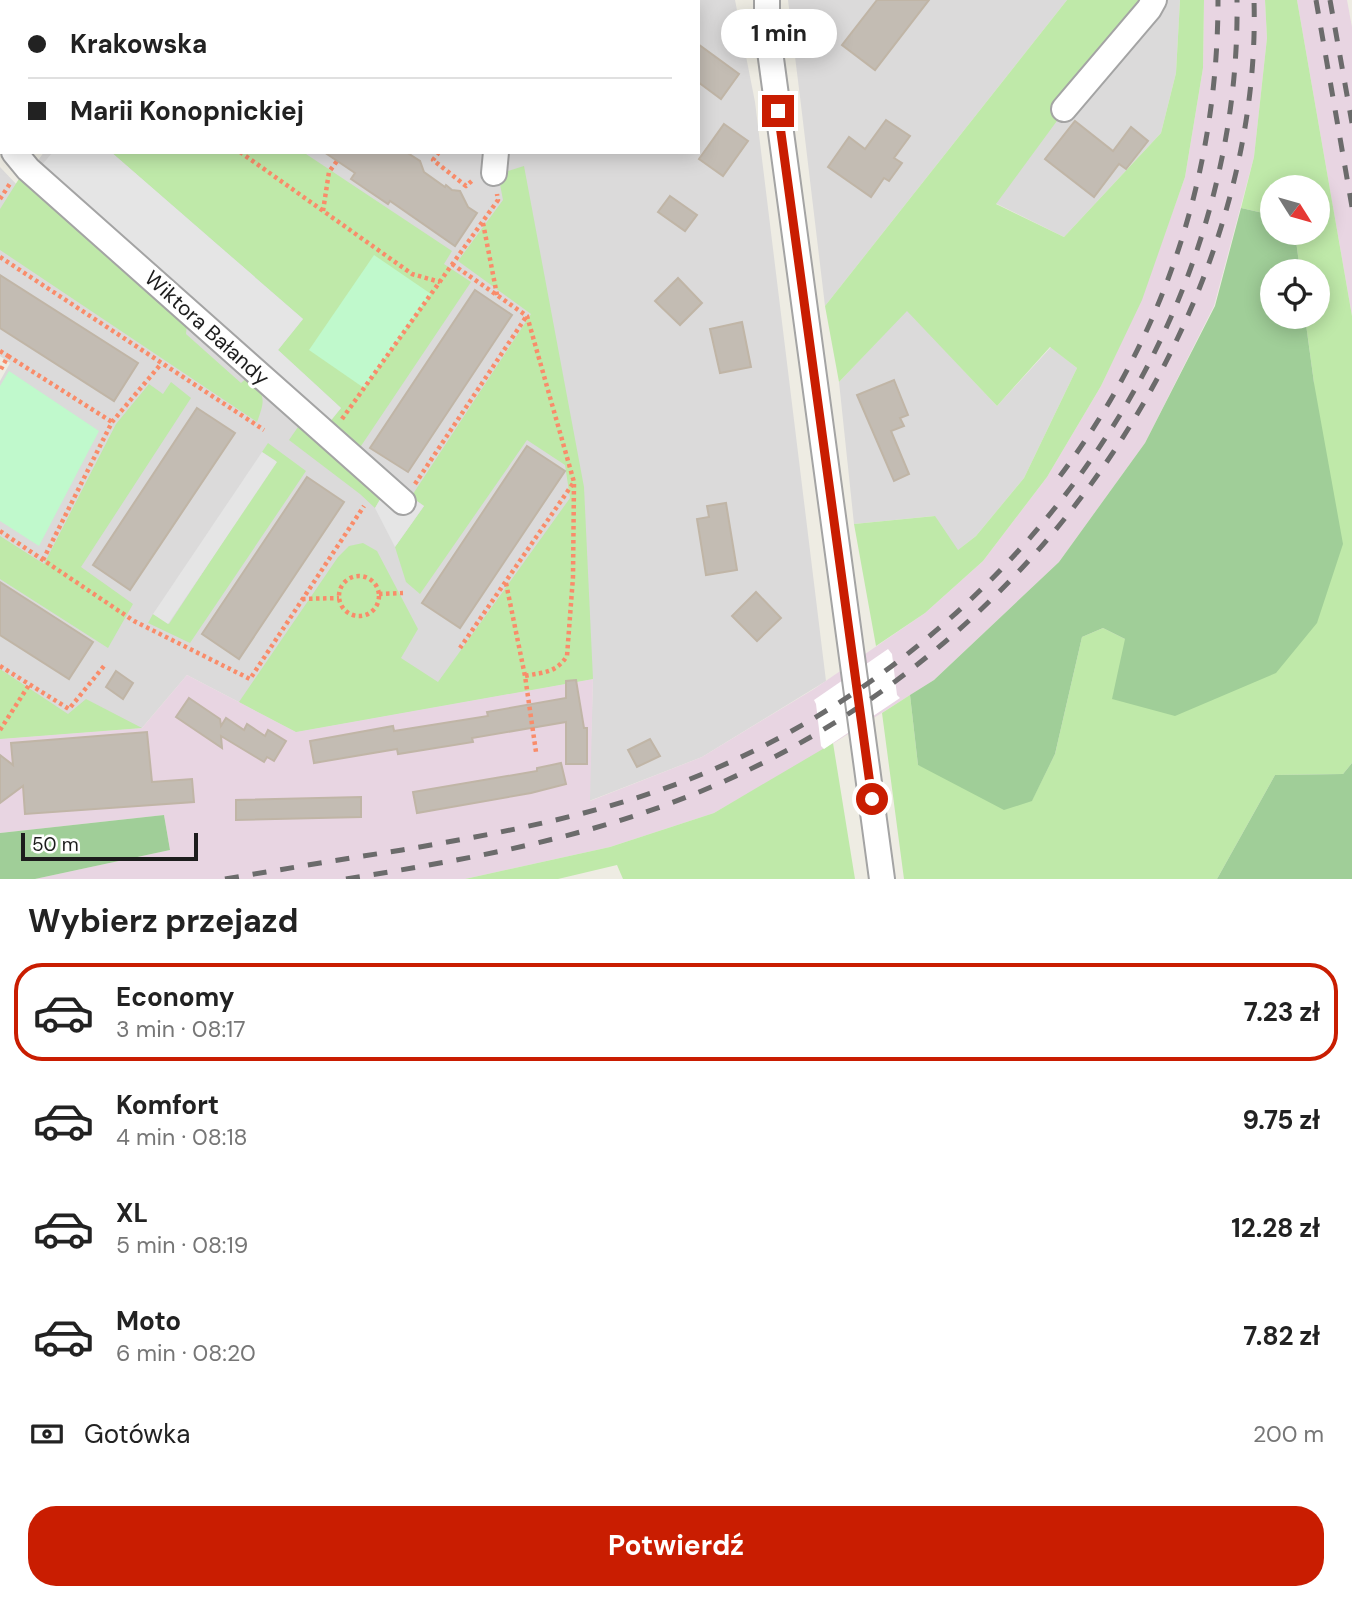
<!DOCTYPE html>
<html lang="pl">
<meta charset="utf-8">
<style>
body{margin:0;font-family:"DM Sans",sans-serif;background:#f2f2f2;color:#222;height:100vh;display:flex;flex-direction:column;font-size:26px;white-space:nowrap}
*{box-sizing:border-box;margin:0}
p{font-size:23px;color:#767676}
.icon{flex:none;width:38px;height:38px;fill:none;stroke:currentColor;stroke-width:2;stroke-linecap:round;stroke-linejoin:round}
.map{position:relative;height:879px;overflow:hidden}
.drawer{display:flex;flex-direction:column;background:#fff;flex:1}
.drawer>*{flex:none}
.hud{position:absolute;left:0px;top:0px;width:700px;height:154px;box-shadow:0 4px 18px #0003;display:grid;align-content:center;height:154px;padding:0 28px;background:#fff}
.needle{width:46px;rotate:127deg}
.buttons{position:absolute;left:1260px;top:175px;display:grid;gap:14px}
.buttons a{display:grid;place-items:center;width:70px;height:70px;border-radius:50%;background:#fff;box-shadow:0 4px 18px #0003;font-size:35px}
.scale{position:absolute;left:21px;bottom:18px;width:177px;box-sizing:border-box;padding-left:7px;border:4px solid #1d1d1d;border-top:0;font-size:19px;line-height:24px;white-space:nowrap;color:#1d1d1d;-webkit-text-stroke:5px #fff;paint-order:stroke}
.end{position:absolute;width:32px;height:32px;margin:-16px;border:9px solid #c91d01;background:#fff;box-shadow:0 0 0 4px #fff}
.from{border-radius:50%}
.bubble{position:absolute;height:49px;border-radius:24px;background:#fff;box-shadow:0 4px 18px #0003;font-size:23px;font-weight:700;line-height:49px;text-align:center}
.hud b{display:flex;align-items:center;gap:24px;height:66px;font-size:26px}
.hud b+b{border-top:2px solid #e0e0e0}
.hud i{width:18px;height:18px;background:#222}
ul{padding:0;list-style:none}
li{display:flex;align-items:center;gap:21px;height:98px;margin:0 14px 10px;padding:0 14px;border:4px solid transparent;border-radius:28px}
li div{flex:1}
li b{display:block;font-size:26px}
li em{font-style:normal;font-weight:700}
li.on{border-color:#c91d01}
li>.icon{width:63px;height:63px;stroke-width:1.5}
h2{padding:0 28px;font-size:32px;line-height:84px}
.pay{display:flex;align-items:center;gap:18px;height:77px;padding:0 28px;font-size:26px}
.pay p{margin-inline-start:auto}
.cta{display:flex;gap:14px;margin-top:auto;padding:14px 28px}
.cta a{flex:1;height:80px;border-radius:28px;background:#c91d01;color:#fff;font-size:28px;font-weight:700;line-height:80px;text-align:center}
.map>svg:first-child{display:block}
.residential{fill:#dbdada}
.industrial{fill:#e8d5e2}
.grass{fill:#bfe9a9}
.forest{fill:#a0ce98}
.park{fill:#c0f9cc}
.parking{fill:#e5e5e5}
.pier{fill:#fff}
.building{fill:#c3bcb3;stroke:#c0b5a6;stroke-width:2}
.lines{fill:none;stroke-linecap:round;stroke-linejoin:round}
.minor-casing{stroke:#a4a4a4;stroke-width:28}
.path{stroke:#f98c6a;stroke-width:4.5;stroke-dasharray:3.5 3.5;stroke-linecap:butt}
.minor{stroke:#fff;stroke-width:24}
.rail{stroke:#6b6b6b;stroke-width:5;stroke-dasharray:14 14;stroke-linecap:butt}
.route{stroke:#c91d01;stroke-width:9}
.labels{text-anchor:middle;stroke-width:7;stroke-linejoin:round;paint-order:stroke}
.street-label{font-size:21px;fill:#1d1d1d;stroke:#fff}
</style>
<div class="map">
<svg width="1352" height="879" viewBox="0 0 1352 879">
<rect width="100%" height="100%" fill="#eeece3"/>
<g class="residential">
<polygon points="191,0 735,0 755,102 826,681 702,757 589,801 593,679 296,732 187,675 142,728 0,739 0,381 10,363 0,356 0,167 19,187 44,152 698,152 698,2 190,2"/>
<polygon points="788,0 1067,0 825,306 801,105"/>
<polygon points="1141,0 1180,0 1176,73 1161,133 1064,237 995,203 1139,9"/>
<polygon points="907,310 997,406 1051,347 1077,368 1024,478 976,536 957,551 934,516 854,524 839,382"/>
</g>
<g class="industrial">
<polygon points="1204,0 1265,0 1267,38 1254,157 1214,306 1145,443 1059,562 934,680 818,753 714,813 610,847 465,879 35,879 170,850 164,815 0,833 0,739 142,728 187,675 296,732 593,679 590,801 702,757 814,689 925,613 983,561 1047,477 1101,386 1141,300 1185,177 1203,68"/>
<polygon points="1297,0 1347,0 1352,27 1352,316"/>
</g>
<g class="grass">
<polygon points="1067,0 1141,0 1139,9 996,204 1064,237 1161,133 1176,73 1180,0 1204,0 1203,68 1185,177 1142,300 1101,386 1047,477 983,561 925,613 876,646 854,524 935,516 958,550 976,536 1024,478 1077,368 1050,347 997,406 907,311 839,382 825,306"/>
<polygon points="1265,0 1297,0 1352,316 1352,763 1343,774 1275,775 1217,879 904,879 882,713 910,695 918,765 1032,800 1055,754 1082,637 1103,628 1125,639 1314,383 1305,317 1318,317 1318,271 1300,271 1295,233 1318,233 1318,187 1272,187 1272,215 1241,208 1254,157 1267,38"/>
<polygon points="111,152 303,152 452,251 444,264 471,282 359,449 328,424 341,408 278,350 303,319"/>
<polygon points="524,166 584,487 593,679 296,732 239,702 338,557 349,546 363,543 377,551 418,629 401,658 438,682 570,498 565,465 527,440 420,594 406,582 395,547 424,506 411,497 531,314 458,261 503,200 498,174"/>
<path d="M22,174L187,323L186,334L241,383L248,377C265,395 266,398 257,422L0,250V209Z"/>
<polygon points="171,382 191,398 81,567 133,604 108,648 0,579 0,536 44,564 116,424 149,384 163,394"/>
<polygon points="298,427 308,433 382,496 375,508 360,494 289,440"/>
<polygon points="268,443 306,471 190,643 148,623 153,614 169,624 276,461 262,452"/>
<polygon points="0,669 68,714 86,699 142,728 0,739"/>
<polygon points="833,743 855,879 623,879 617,865 558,879 465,879 610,847 714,813"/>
</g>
<g class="forest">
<polygon points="1241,208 1272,215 1272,233 1295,233 1300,271 1272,271 1272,317 1305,317 1314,383 1343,544 1317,623 1276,673 1175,716 1112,699 1125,639 1103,628 1082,637 1055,754 1032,801 1004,810 918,765 910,695 934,680 1059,562 1145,443 1215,306"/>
<polygon points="1352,763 1352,879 1217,879 1275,775 1343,774"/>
<polygon points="164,815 170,850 35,879 0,879 0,833"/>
</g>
<g class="park">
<polygon points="374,255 431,294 364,388 309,350"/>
<polygon points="9,371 99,431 39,546 0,521 0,386"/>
</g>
<g class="parking">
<polygon points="53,152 111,152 303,319 278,350 341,408 328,424 40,167"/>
<polygon points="262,452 277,462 168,624 153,614"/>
<polygon points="382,496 411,497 424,506 395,547 375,508"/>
</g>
<polygon class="pier" points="888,649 892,654 897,695 900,698 824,749 821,746 816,704 814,700"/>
<g class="building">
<polygon points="877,0 929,0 875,70 842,45"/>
<polygon points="698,44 739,74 721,99 698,82"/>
<polygon points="886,120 910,136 894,158 902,163 889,181 884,178 871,197 828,167 849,137 865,149"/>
<polygon points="1075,121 1113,151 1131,127 1148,141 1126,169 1119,164 1094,197 1045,159"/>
<polygon points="724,124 748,141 723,176 699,159"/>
<polygon points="324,152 406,152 420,161 424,172 445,187 446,185 452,190 460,191 468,207 477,213 455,246 390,201 388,204 351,179 355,173"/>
<polygon points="670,196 697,215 685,231 658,212"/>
<polygon points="0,275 138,363 114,401 0,328"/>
<polygon points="678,278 702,303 680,325 655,301"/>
<polygon points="475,290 512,315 408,472 370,448"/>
<polygon points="742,322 751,367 720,373 710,329"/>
<polygon points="894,380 908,415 900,418 904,426 891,431 909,474 894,481 857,395"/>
<polygon points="197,408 235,433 130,590 93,565"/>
<polygon points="527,446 565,471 460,628 422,603"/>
<polygon points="307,477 344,502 239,659 202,634"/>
<polygon points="726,503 737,570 706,575 697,519 709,517 707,506"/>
<polygon points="0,582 93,642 69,679 0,635"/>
<polygon points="756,592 781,618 757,641 732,616"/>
<polygon points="116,671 133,683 123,699 106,687"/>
<polygon points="576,680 584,728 587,728 587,764 566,764 566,722 472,738 473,742 398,754 397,749 314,763 310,741 393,726 394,731 488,716 487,712 566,698 566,681"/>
<polygon points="189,698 220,719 221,726 226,718 244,730 247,724 265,736 268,730 286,741 274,761 267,757 264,762 221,736 222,748 176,717"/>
<polygon points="147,732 152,782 192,779 194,802 25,814 23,786 0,803 0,755 13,765 11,743"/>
<polygon points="650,739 660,756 637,767 628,750"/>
<polygon points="561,763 566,784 531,793 417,813 413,792 537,771 537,768"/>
<polygon points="361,797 361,817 236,820 236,800"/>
</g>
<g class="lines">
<g class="minor-casing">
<g id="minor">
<polyline points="456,0 456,2"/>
<polyline points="767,0 767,29 882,879"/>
<polyline points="1064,109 1149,9 1154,0"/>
<polyline points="0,135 2,137"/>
<polyline points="14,152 28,169 403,502"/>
<polyline points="494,173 496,152"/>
</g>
</g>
<g class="path">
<polyline points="0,70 2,71"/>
<polyline points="240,152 412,274 440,282"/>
<polyline points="439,152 433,160 466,186 474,179"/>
<polyline points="0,199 11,182"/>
<polyline points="323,211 329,172 337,161"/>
<polyline points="483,223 497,295"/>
<polyline points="0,257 264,430"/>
<polyline points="452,264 527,316 574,482 460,648"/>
<polyline points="0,351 8,356 0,371"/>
<polyline points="8,356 112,422"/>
<polyline points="342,419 498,200 497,194"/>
<polyline points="415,484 526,317"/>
<polyline points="0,531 134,621 250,679 364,506"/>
<polyline points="43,560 112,422 161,364"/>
<circle cx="359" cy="596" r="20"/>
<polyline points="506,583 525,676 536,752"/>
<polyline points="379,594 403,593"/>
<polyline points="302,599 339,598"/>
<polyline points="0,666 69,709 104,666"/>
<path d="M525,676C544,672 556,673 567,656L573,577L574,482"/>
<polyline points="0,730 29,685"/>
</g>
<use href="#minor" class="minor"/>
<g class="rail">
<polyline points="1316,0 1352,207"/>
<polyline points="1330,0 1352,123"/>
<path d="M1060,476C1164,337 1218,173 1218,0"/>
<path d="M225,879C284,869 343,859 402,850C495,834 588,817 677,784C996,665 1242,346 1237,0"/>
<path d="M346,879C470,859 595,837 711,787C929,694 1104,518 1195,299C1234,205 1257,103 1254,0"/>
</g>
</g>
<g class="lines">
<polyline class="route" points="778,111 872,799"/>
</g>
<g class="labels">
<g class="street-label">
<text transform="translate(207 328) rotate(42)" y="7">Wiktora Bałandy</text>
</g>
</g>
</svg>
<div class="buttons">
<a><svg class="needle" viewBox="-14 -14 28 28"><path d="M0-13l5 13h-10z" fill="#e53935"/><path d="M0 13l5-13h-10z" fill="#767676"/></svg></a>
<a><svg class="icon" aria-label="locate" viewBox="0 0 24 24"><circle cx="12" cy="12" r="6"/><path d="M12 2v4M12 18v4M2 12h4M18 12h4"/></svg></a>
</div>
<div class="scale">50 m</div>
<i class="end from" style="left:872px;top:799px"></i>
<i class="end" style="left:778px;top:111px"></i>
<div class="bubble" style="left:721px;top:9px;width:116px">1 min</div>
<div class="hud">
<b><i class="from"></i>Krakowska</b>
<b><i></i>Marii Konopnickiej</b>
</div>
</div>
<section class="drawer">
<h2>Wybierz przejazd</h2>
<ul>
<li class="on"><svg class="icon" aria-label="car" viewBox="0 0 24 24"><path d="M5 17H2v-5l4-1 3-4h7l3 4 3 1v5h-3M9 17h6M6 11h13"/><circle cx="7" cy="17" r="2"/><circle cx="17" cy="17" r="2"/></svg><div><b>Economy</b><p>3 min · 08:17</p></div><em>7.23 zł</em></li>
<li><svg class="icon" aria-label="car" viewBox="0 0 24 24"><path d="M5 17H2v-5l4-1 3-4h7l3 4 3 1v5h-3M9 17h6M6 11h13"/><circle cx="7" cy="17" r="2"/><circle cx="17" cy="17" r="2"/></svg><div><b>Komfort</b><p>4 min · 08:18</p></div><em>9.75 zł</em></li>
<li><svg class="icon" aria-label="car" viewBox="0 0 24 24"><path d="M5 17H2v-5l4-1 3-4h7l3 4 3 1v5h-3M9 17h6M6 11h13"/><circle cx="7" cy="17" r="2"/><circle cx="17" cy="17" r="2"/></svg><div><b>XL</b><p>5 min · 08:19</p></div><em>12.28 zł</em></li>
<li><svg class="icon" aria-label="car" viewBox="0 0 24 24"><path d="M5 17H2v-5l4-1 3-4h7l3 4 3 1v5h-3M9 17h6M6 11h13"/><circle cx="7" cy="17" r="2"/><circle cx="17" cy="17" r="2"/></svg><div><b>Moto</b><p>6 min · 08:20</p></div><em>7.82 zł</em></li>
</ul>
<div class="pay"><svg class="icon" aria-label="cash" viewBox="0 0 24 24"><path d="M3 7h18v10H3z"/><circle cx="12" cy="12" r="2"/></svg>Gotówka<p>200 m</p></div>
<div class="cta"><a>Potwierdź</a></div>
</section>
